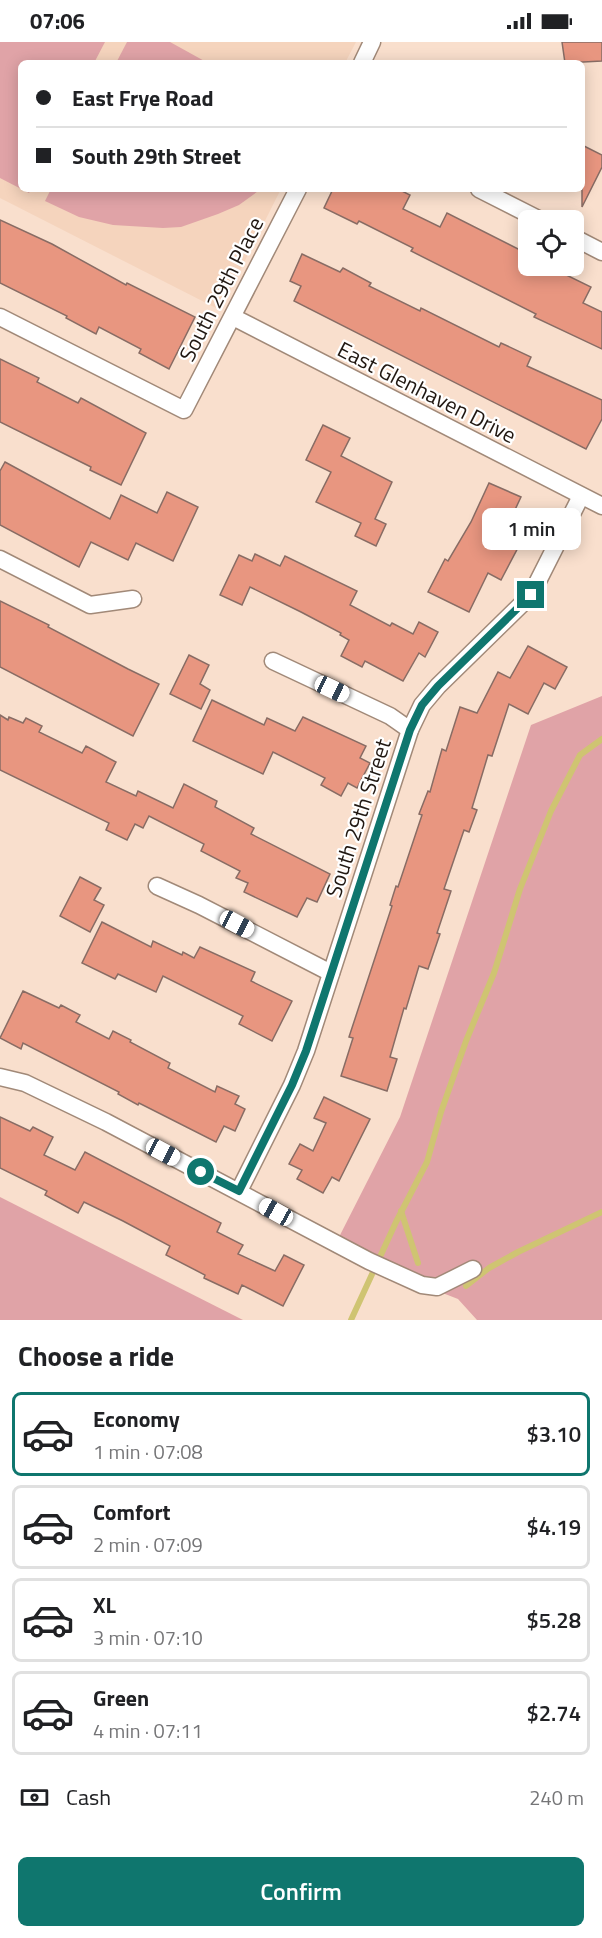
<!DOCTYPE html>
<meta charset="utf-8">
<style>
body{margin:0;font-family:"Titillium Web",sans-serif;background:#f2f2f2;color:#202124;height:100vh;display:flex;flex-direction:column;font-size:22px;white-space:nowrap}
*{box-sizing:border-box;margin:0}
p{font-size:20px;color:#757577}
.icon{flex:none;width:33px;height:33px;fill:none;stroke:currentColor;stroke-width:2;stroke-linecap:round;stroke-linejoin:round}
.map{position:relative;height:1278px;overflow:hidden}
.panel{display:flex;flex-direction:column;background:#fff;flex:1}
.panel>*{flex:none}
.top-card{position:absolute;left:18px;top:18px;width:567px;height:132px;border-radius:9px;box-shadow:0 3px 15px #0003;display:grid;align-content:center;height:132px;padding:0 18px;background:#fff}
.fabs{position:absolute;left:518px;top:168px;display:grid;gap:12px}
.fabs a{display:grid;place-items:center;width:66px;height:66px;border-radius:9px;background:#fff;box-shadow:0 3px 15px #0003;font-size:30px}
.end{position:absolute;width:27px;height:27px;margin:-14px;border:8px solid #0f766e;background:#fff;box-shadow:0 0 0 3px #fff}
.from{border-radius:50%}
.bubble{position:absolute;height:42px;border-radius:9px;background:#fff;box-shadow:0 3px 15px #0003;font-size:20px;font-weight:600;line-height:42px;text-align:center}
.car{position:absolute;width:18px;height:36px;margin:-18px -9px;border-radius:8px;box-shadow:0 0 4px 2px #0007;background:linear-gradient(#fff 24%,#345 0 40%,#fff 0 76%,#345 0 86%,#fff 0)}
.top-card b{display:flex;align-items:center;gap:21px;height:57px;font-size:22px}
.top-card b+b{border-top:2px solid #e0e0e0}
.top-card i{width:15px;height:15px;background:#202124}
ul{padding:0;list-style:none}
li{display:flex;align-items:center;gap:18px;height:84px;margin:0 12px 9px;padding:0 6px;border:3px solid #e0e0e0;border-radius:9px}
li div{flex:1}
li b{display:block;font-size:22px}
li em{font-style:normal;font-weight:600}
li.on{border-color:#0f766e}
li>.icon{width:54px;height:54px;stroke-width:1.5}
h2{padding:0 18px;font-size:27px;line-height:72px}
.pay{display:flex;align-items:center;gap:15px;height:66px;padding:0 18px;font-size:22px}
.pay p{margin-inline-start:auto}
.cta{display:flex;gap:12px;margin-top:auto;padding:12px 18px}
.cta a{flex:1;height:69px;border-radius:9px;background:#0f766e;color:#fff;font-size:24px;font-weight:600;line-height:69px;text-align:center}
.status{display:flex;justify-content:space-between;align-items:center;height:42px;padding:0 30px;background:#fff;direction:ltr}
.status svg{height:16px;fill:currentColor}
.map>svg:first-child{display:block}
.built{fill:#f5d4bd}
.green{fill:#e0a3a7}
.lines{fill:none;stroke-linecap:round;stroke-linejoin:round}
.stream{stroke:#cfc472;stroke-width:6}
.building{fill:#e89680;stroke:#886c64;stroke-width:1.5}
.minor-casing{stroke:#a18978;stroke-width:19}
.minor{stroke:#fff;stroke-width:16}
.route{stroke:#0f766e;stroke-width:8}
.labels{text-anchor:middle;stroke-width:4.5;stroke-linejoin:round;paint-order:stroke}
.street-label{font-size:22px;fill:#211812;stroke:#fff}
</style>
<div class="status"><b>07:06</b><svg viewBox="0 0 49 12"><path d="M0 12V9h3v3zM5 12V6h3v6zM10 12V3h3v9zM15 12V0h3v12zM26 1h20v11H26zM47 4h2v5h-2z"/></svg></div>
<div class="map">
<svg width="602" height="1278" viewBox="0 0 602 1278">
<rect width="100%" height="100%" fill="#f9dfcd"/>
<polygon class="built" points="0,0 356,0 345,21 21,21 21,147 281,147 220,268 0,156"/>
<g class="green">
<polygon points="0,0 105,0 94,21 21,21 21,147 31,147 29,151 0,136"/>
<polygon points="127,0 170,0 208,21 116,21"/>
<polygon points="51,147 261,147 239,163 218,172 181,185 163,186 113,183 79,175 45,159"/>
<polygon points="602,654 602,1278 477,1278 458,1257 422,1243 336,1201 400,1075 531,683"/>
<polygon points="0,1155 243,1278 0,1278"/>
</g>
<g class="lines">
<g class="stream">
<polyline points="401,1169 418,1221"/>
<polyline points="466,1244 489,1226 518,1210 602,1170"/>
<polyline points="351,1278 396,1180 427,1120 441,1070 466,999 494,931 520,847 551,769 580,713 602,697"/>
</g>
</g>
<g class="building">
<polygon points="562,0 602,0 602,19 565,21"/>
<polygon points="582,103 602,113 602,125 582,165"/>
<polygon points="333,147 398,147 410,153 403,167 440,185 447,171 528,212 528,224 548,224 591,245 583,261 602,270 602,307 534,275 536,272 411,209 413,206 359,179 357,182 324,166"/>
<polygon points="0,178 52,202 126,243 127,241 195,275 169,327 139,311 141,307 99,285 96,292 66,276 67,274 0,241"/>
<polygon points="302,212 340,230 343,226 371,241 369,244 420,269 421,266 499,305 501,301 531,315 527,324 602,358 602,377 586,407 294,259 301,244 290,239"/>
<polygon points="0,317 39,336 37,340 78,361 81,356 146,391 121,443 90,428 91,425 0,380"/>
<polygon points="323,383 350,396 341,414 392,440 375,477 386,482 376,504 355,494 361,481 316,460 331,430 306,418"/>
<polygon points="5,420 110,477 121,453 157,471 167,450 198,465 173,519 136,501 128,518 91,500 79,525 0,483 0,429"/>
<polygon points="489,441 521,455 513,472 531,481 501,538 488,531 469,570 428,550 445,517 448,519 471,480"/>
<polygon points="255,512 280,524 285,514 357,549 350,563 390,584 392,581 413,592 419,580 438,590 425,615 419,611 403,639 365,619 362,625 341,614 349,598 340,593 341,591 301,570 250,545 242,563 220,553 239,513 252,519"/>
<polygon points="0,559 49,583 48,585 128,627 159,642 133,694 0,625"/>
<polygon points="528,604 567,625 555,647 544,641 528,672 509,662 492,714 488,713 472,766 477,768 469,790 464,788 444,847 451,849 437,891 440,892 428,927 419,924 406,967 404,966 390,1015 397,1017 387,1049 341,1034 353,996 349,995 392,864 390,863 396,844 398,845 422,773 419,772 428,749 430,750 442,707 446,709 460,665 477,671 498,630 510,636"/>
<polygon points="189,613 209,623 200,642 210,648 201,667 170,652"/>
<polygon points="212,658 264,683 267,676 295,689 303,675 366,704 360,716 370,721 357,746 348,741 341,754 321,743 325,736 273,710 263,732 193,699"/>
<polygon points="0,673 8,678 9,675 23,681 26,676 42,684 39,690 82,711 86,704 116,720 106,740 136,754 138,749 173,766 184,742 217,759 215,765 254,786 251,792 330,832 317,860 307,856 297,875 244,850 248,841 236,836 240,829 201,809 204,802 149,774 143,786 135,782 127,798 106,788 109,781 0,728"/>
<polygon points="80,835 101,846 94,858 104,863 90,890 60,874"/>
<polygon points="102,880 151,905 153,899 182,913 183,910 194,916 200,905 255,930 251,939 292,959 272,999 239,982 243,974 163,934 156,950 118,932 115,937 82,921"/>
<polygon points="23,949 59,966 61,963 80,973 76,980 109,997 113,989 131,998 130,1000 170,1021 168,1026 215,1050 217,1044 239,1054 235,1062 245,1067 235,1089 224,1084 216,1100 139,1061 138,1063 118,1052 119,1050 23,1001 21,1007 0,996"/>
<polygon points="324,1055 370,1077 339,1139 332,1135 323,1151 297,1137 302,1128 289,1122 300,1102 313,1109 326,1081 314,1076"/>
<polygon points="0,1075 30,1089 33,1085 53,1095 44,1113 75,1128 85,1110 221,1181 217,1190 243,1203 238,1212 275,1229 284,1213 304,1223 283,1264 242,1243 238,1252 204,1236 205,1233 166,1213 170,1204 123,1179 84,1160 78,1171 45,1153 47,1149 0,1126"/>
</g>
<g class="lines">
<g class="minor-casing">
<g id="minor">
<polyline points="362,21 372,0"/>
<polyline points="479,147 540,178"/>
<polyline points="573,195 602,210"/>
<polyline points="0,275 184,368 298,147"/>
<polyline points="233,275 602,464"/>
<polyline points="0,517 90,563 133,557"/>
<polyline points="273,619 390,674 410,688"/>
<polyline points="157,844 199,863 331,931"/>
<polyline points="0,1035 25,1041 106,1080 369,1219 422,1243 437,1245 473,1227"/>
<polyline points="239,1149 292,1043 306,1009 410,688 422,663 438,644 531,553 581,454"/>
</g>
</g>
<use href="#minor" class="minor"/>
</g>
<g class="lines">
<polyline class="route" points="201,1130 239,1149 292,1043 306,1009 410,688 422,663 438,644 531,553"/>
</g>
<g class="labels">
<g class="street-label">
<text transform="translate(221 247) rotate(-63)" y="8">South 29th Place</text>
<text transform="translate(427 350) rotate(27)" y="8">East Glenhaven Drive</text>
<text transform="translate(358 776) rotate(-72)" y="8">South 29th Street</text>
</g>
</g>
</svg>
<div class="fabs">
<a><svg class="icon" aria-label="locate" viewBox="0 0 24 24"><circle cx="12" cy="12" r="6"/><path d="M12 2v4M12 18v4M2 12h4M18 12h4"/></svg></a>
</div>
<i class="end from" style="left:201px;top:1130px"></i>
<i class="end" style="left:531px;top:553px"></i>
<div class="bubble" style="left:482px;top:466px;width:99px">1 min</div>
<i class="car" style="left:332px;top:647px;rotate:115deg"></i>
<i class="car" style="left:237px;top:882px;rotate:118deg"></i>
<i class="car" style="left:163px;top:1110px;rotate:118deg"></i>
<i class="car" style="left:276px;top:1170px;rotate:299deg"></i>
<div class="top-card">
<b><i class="from"></i>East Frye Road</b>
<b><i></i>South 29th Street</b>
</div>
</div>
<section class="panel">
<h2>Choose a ride</h2>
<ul>
<li class="on"><svg class="icon" aria-label="car" viewBox="0 0 24 24"><path d="M5 17H2v-5l4-1 3-4h7l3 4 3 1v5h-3M9 17h6M6 11h13"/><circle cx="7" cy="17" r="2"/><circle cx="17" cy="17" r="2"/></svg><div><b>Economy</b><p>1 min · 07:08</p></div><em>$3.10</em></li>
<li><svg class="icon" aria-label="car" viewBox="0 0 24 24"><path d="M5 17H2v-5l4-1 3-4h7l3 4 3 1v5h-3M9 17h6M6 11h13"/><circle cx="7" cy="17" r="2"/><circle cx="17" cy="17" r="2"/></svg><div><b>Comfort</b><p>2 min · 07:09</p></div><em>$4.19</em></li>
<li><svg class="icon" aria-label="car" viewBox="0 0 24 24"><path d="M5 17H2v-5l4-1 3-4h7l3 4 3 1v5h-3M9 17h6M6 11h13"/><circle cx="7" cy="17" r="2"/><circle cx="17" cy="17" r="2"/></svg><div><b>XL</b><p>3 min · 07:10</p></div><em>$5.28</em></li>
<li><svg class="icon" aria-label="car" viewBox="0 0 24 24"><path d="M5 17H2v-5l4-1 3-4h7l3 4 3 1v5h-3M9 17h6M6 11h13"/><circle cx="7" cy="17" r="2"/><circle cx="17" cy="17" r="2"/></svg><div><b>Green</b><p>4 min · 07:11</p></div><em>$2.74</em></li>
</ul>
<div class="pay"><svg class="icon" aria-label="cash" viewBox="0 0 24 24"><path d="M3 7h18v10H3z"/><circle cx="12" cy="12" r="2"/></svg>Cash<p>240 m</p></div>
<div class="cta"><a>Confirm</a></div>
</section>
